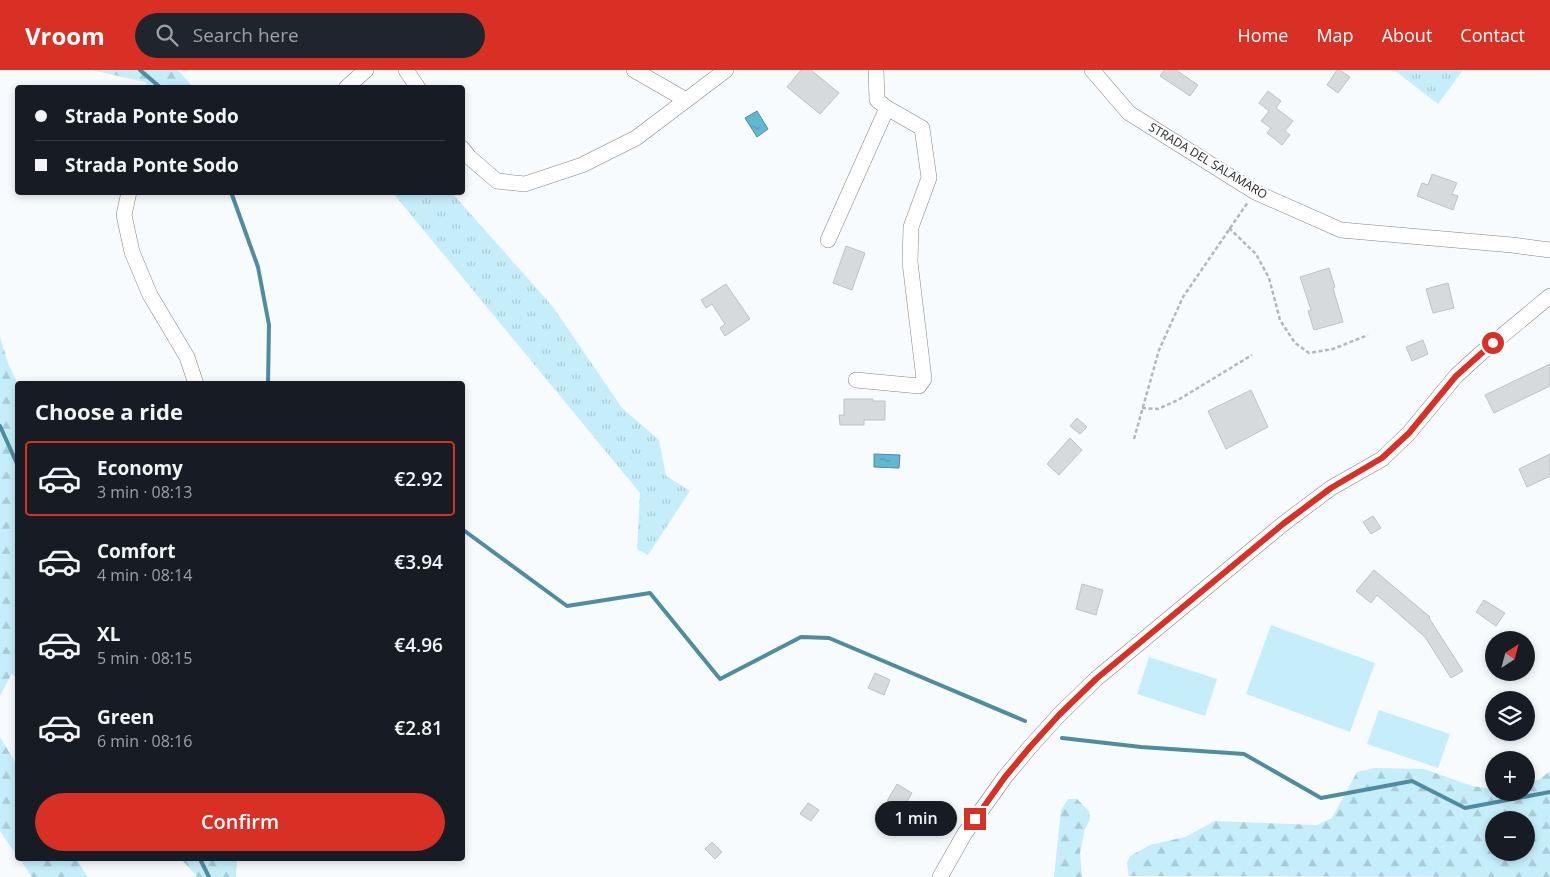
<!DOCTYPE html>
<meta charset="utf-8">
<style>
body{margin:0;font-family:"Open Sans",sans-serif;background:#20242c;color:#f1f3f6;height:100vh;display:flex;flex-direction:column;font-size:19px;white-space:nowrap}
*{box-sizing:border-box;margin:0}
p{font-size:16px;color:#9ea1a6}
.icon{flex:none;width:28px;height:28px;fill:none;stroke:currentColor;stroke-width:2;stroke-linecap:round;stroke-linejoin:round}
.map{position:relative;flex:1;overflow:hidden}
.sheet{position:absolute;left:15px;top:311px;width:450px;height:480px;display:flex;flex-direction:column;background:#171b24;border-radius:5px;box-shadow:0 2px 8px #0003}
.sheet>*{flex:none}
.top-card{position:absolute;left:15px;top:15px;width:450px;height:110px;border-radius:5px;box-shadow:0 2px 8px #0003;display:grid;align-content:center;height:110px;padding:0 20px;background:#171b24}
.needle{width:32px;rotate:36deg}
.tools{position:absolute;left:1485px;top:561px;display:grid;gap:10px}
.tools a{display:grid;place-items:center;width:50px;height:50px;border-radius:50%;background:#171b24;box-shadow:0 2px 8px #0003;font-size:25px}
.end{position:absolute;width:22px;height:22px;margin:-11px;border:6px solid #d93025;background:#fff;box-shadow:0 0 0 2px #fff}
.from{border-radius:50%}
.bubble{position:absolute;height:35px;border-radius:18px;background:#171b24;box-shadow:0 2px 8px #0003;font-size:16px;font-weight:600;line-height:35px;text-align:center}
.top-card b{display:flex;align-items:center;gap:18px;height:48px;font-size:19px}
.top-card b+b{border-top:1px solid #363941}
.top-card i{width:12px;height:12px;background:#f1f3f6}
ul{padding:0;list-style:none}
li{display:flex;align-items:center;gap:15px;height:75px;margin:0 10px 8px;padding:0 10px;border:2px solid transparent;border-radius:5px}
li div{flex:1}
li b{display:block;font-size:19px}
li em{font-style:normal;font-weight:600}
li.selected{border-color:#d93025}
li>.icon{width:45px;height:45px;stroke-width:1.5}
h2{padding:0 20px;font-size:22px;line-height:60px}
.action{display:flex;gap:10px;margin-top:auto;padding:10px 20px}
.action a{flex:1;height:58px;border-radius:30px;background:#d93025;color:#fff;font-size:20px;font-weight:600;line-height:58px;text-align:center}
header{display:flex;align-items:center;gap:30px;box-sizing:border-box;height:70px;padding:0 25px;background:#d93025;color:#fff}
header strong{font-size:24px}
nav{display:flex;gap:28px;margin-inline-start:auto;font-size:18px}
.search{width:350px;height:45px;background:#20242c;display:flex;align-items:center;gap:12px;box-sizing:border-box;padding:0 18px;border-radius:28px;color:#9ea1a6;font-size:19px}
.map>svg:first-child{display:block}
.grass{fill:url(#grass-tufts)}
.forest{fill:url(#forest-firs);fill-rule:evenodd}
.green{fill:#c5edfa}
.water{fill:url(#water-ripples);stroke:#4f8c9f}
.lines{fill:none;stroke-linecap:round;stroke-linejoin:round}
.stream{stroke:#4f8c9f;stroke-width:4}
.building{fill:#d6dadc;stroke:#bec3c4}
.minor-casing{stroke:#818587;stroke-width:16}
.path{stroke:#b5b8ba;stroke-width:2.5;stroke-dasharray:4 2.5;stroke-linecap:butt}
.minor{stroke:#fff;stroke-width:15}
.route{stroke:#d93025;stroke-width:6}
.labels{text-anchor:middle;stroke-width:4;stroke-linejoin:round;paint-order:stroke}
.street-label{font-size:12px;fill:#262728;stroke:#fff}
</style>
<header>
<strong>Vroom</strong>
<div class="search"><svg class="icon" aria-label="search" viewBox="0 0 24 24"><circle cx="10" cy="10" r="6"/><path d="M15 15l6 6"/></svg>Search here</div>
<nav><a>Home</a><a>Map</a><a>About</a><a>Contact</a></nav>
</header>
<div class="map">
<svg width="1550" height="807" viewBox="0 0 1550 807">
<defs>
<pattern id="grass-tufts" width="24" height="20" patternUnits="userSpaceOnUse" patternTransform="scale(1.25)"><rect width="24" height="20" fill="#c5edfa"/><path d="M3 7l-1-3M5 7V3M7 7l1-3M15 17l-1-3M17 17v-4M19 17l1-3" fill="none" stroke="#a9cbd6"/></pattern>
<pattern id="forest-firs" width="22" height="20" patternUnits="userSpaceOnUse" patternTransform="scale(1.25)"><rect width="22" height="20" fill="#c5edfa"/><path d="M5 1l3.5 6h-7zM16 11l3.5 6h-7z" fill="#a9cbd6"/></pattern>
<pattern id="water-ripples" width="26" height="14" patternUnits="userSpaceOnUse" patternTransform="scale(1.25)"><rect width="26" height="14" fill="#61b8d2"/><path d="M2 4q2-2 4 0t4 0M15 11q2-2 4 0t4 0" fill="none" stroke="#5096aa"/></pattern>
</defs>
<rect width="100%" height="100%" fill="#f7fbfd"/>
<g class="grass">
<polygon points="1394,0 1463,0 1438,34"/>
<polygon points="393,123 452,123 553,237 622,338 659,370 666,406 690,421 648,485 637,479 640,423"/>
</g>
<g class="forest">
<polygon points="92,0 178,0 193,17 148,17 145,12"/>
<polygon points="0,267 8,293 18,314 17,610 12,603 0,626"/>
<polygon points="0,667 17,695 17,786 0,761"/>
<path d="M1374,698L1424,699L1472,716L1494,719V722H1526V714L1540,709L1550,701V807L1129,806L1127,793L1130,786L1150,775L1185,767L1215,751L1317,755L1332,748L1357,702ZM1494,750H1526V782H1494Z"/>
<polygon points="1068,729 1077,729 1089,741 1090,750 1085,759 1080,783 1082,807 1054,807 1061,740"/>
<polygon points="20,789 77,789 87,807 32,807"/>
<polygon points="181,789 237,789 236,807 196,807 196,805"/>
</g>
<g class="green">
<polygon points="1271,555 1375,593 1350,662 1246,624"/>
<polygon points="1149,587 1217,609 1205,646 1137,624"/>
<polygon points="1379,640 1450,664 1438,698 1367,674"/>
</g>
<g class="water">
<polygon points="757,41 768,59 757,67 745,48"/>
<polygon points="874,384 900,385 899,398 874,397"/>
</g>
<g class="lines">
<g class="stream">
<polyline points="140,0 161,18"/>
<polyline points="231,122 258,197 269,255 268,314"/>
<polyline points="0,356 18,396"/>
<polyline points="462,459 567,536 650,523 720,609 801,567 829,568 1025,651"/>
<polyline points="18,496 18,508"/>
<polyline points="1062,668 1141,677 1244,684 1321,728 1412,711 1465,738 1550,722"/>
<polyline points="200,789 209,807"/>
</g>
</g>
<g class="building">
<polygon points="801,0 811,0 839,23 820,44 787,17"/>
<polygon points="1164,0 1176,0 1198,15 1190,26 1160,6"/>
<polygon points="1337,0 1340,0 1350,7 1338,23 1327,15"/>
<polygon points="1268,21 1281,31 1276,38 1293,51 1285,61 1290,65 1282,75 1267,63 1271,58 1261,51 1269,41 1259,33"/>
<polygon points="1432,104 1457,113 1452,124 1458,126 1453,140 1417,126 1422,113 1428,115"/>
<polygon points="846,176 865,183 852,220 833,213"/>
<polygon points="1329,198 1335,217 1333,218 1343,252 1314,260 1308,241 1311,240 1300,207"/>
<polygon points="1448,213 1454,238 1433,243 1426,219"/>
<polygon points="726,214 750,249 725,266 720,258 725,254 712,234 706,238 701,230"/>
<polygon points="1423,270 1428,284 1412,291 1406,277"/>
<polygon points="1550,294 1550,316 1494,343 1485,325"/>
<polygon points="1251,320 1268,357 1226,379 1208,341"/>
<polygon points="844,329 873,329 873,331 885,331 885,350 864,350 864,355 840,355 839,345 844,345"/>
<polygon points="1077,348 1087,357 1080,364 1070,356"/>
<polygon points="1070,368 1082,380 1059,405 1047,394"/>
<polygon points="1550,384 1550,406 1527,417 1519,399"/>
<polygon points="1373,446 1381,458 1371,464 1363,452"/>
<polygon points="1374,500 1430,547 1429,548 1463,601 1451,608 1425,567 1377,525 1371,533 1356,521"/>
<polygon points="1082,514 1103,520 1096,545 1076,539"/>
<polygon points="1484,530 1505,543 1496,556 1476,542"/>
<polygon points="875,603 890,610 884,625 868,618"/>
<polygon points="897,714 912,723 903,739 887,731"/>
<polygon points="808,733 819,740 811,751 800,744"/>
<polygon points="712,772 722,782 715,789 705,779"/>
</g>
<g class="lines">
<g class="minor-casing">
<g id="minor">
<polyline points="406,0 418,18"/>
<polyline points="634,0 686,30"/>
<polyline points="1092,0 1129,43 1255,122 1341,160 1512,175 1550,180"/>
<polyline points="346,18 366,0"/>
<polyline points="462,78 469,87 497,111 525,114 582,95 636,68 726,0"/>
<polyline points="129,122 124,145 132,182 150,225 187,287 196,314"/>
<polyline points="828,170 887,38"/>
<polyline points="856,310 919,316 924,309 910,192 911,157 929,108 922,58 887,38 877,30 876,0"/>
<polyline points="940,807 965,763 1005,707 1030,677 1059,645 1096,609 1283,454 1331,418 1382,389 1409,363 1456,306 1480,284 1550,226"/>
</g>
</g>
<g class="path">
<polyline points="1229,158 1256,184 1269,208 1280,250 1295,273 1309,283 1333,279 1368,265"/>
<polyline points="1142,338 1158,339 1178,330 1252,285"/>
<polyline points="1134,369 1159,280 1183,227 1248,132"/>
</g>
<use href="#minor" class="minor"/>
</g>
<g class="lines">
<polyline class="route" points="975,749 1005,707 1030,677 1059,645 1096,609 1283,454 1331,418 1382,388 1409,363 1456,306 1493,273"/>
</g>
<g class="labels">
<g class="street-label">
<text transform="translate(1208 91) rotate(31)" y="4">STRADA DEL SALAMARO</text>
</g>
</g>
</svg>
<div class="tools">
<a><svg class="needle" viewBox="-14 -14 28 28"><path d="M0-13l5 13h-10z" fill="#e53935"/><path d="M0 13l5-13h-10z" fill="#9ea1a6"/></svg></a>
<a><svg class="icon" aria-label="layers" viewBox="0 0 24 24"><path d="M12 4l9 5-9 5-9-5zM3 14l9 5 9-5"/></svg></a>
<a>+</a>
<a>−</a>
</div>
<i class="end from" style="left:1493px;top:273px"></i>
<i class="end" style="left:975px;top:749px"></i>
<div class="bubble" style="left:875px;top:731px;width:82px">1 min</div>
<div class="top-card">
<b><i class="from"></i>Strada Ponte Sodo</b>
<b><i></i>Strada Ponte Sodo</b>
</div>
<section class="sheet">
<h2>Choose a ride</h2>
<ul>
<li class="selected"><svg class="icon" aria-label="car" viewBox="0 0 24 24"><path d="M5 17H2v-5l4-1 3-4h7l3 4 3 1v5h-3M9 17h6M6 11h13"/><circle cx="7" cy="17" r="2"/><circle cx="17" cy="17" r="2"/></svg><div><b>Economy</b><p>3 min · 08:13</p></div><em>€2.92</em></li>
<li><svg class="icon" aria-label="car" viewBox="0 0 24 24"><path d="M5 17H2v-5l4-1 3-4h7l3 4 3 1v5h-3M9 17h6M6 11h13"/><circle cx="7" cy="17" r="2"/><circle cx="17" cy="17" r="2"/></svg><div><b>Comfort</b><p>4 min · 08:14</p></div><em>€3.94</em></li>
<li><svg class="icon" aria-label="car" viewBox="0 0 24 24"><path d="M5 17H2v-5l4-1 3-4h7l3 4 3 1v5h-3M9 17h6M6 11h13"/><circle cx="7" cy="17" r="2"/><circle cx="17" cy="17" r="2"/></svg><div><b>XL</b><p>5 min · 08:15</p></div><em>€4.96</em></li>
<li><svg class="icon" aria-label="car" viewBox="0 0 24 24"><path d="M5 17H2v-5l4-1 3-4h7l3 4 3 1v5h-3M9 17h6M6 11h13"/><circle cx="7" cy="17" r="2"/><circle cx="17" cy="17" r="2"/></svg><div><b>Green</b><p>6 min · 08:16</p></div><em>€2.81</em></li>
</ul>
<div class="action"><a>Confirm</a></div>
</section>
</div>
